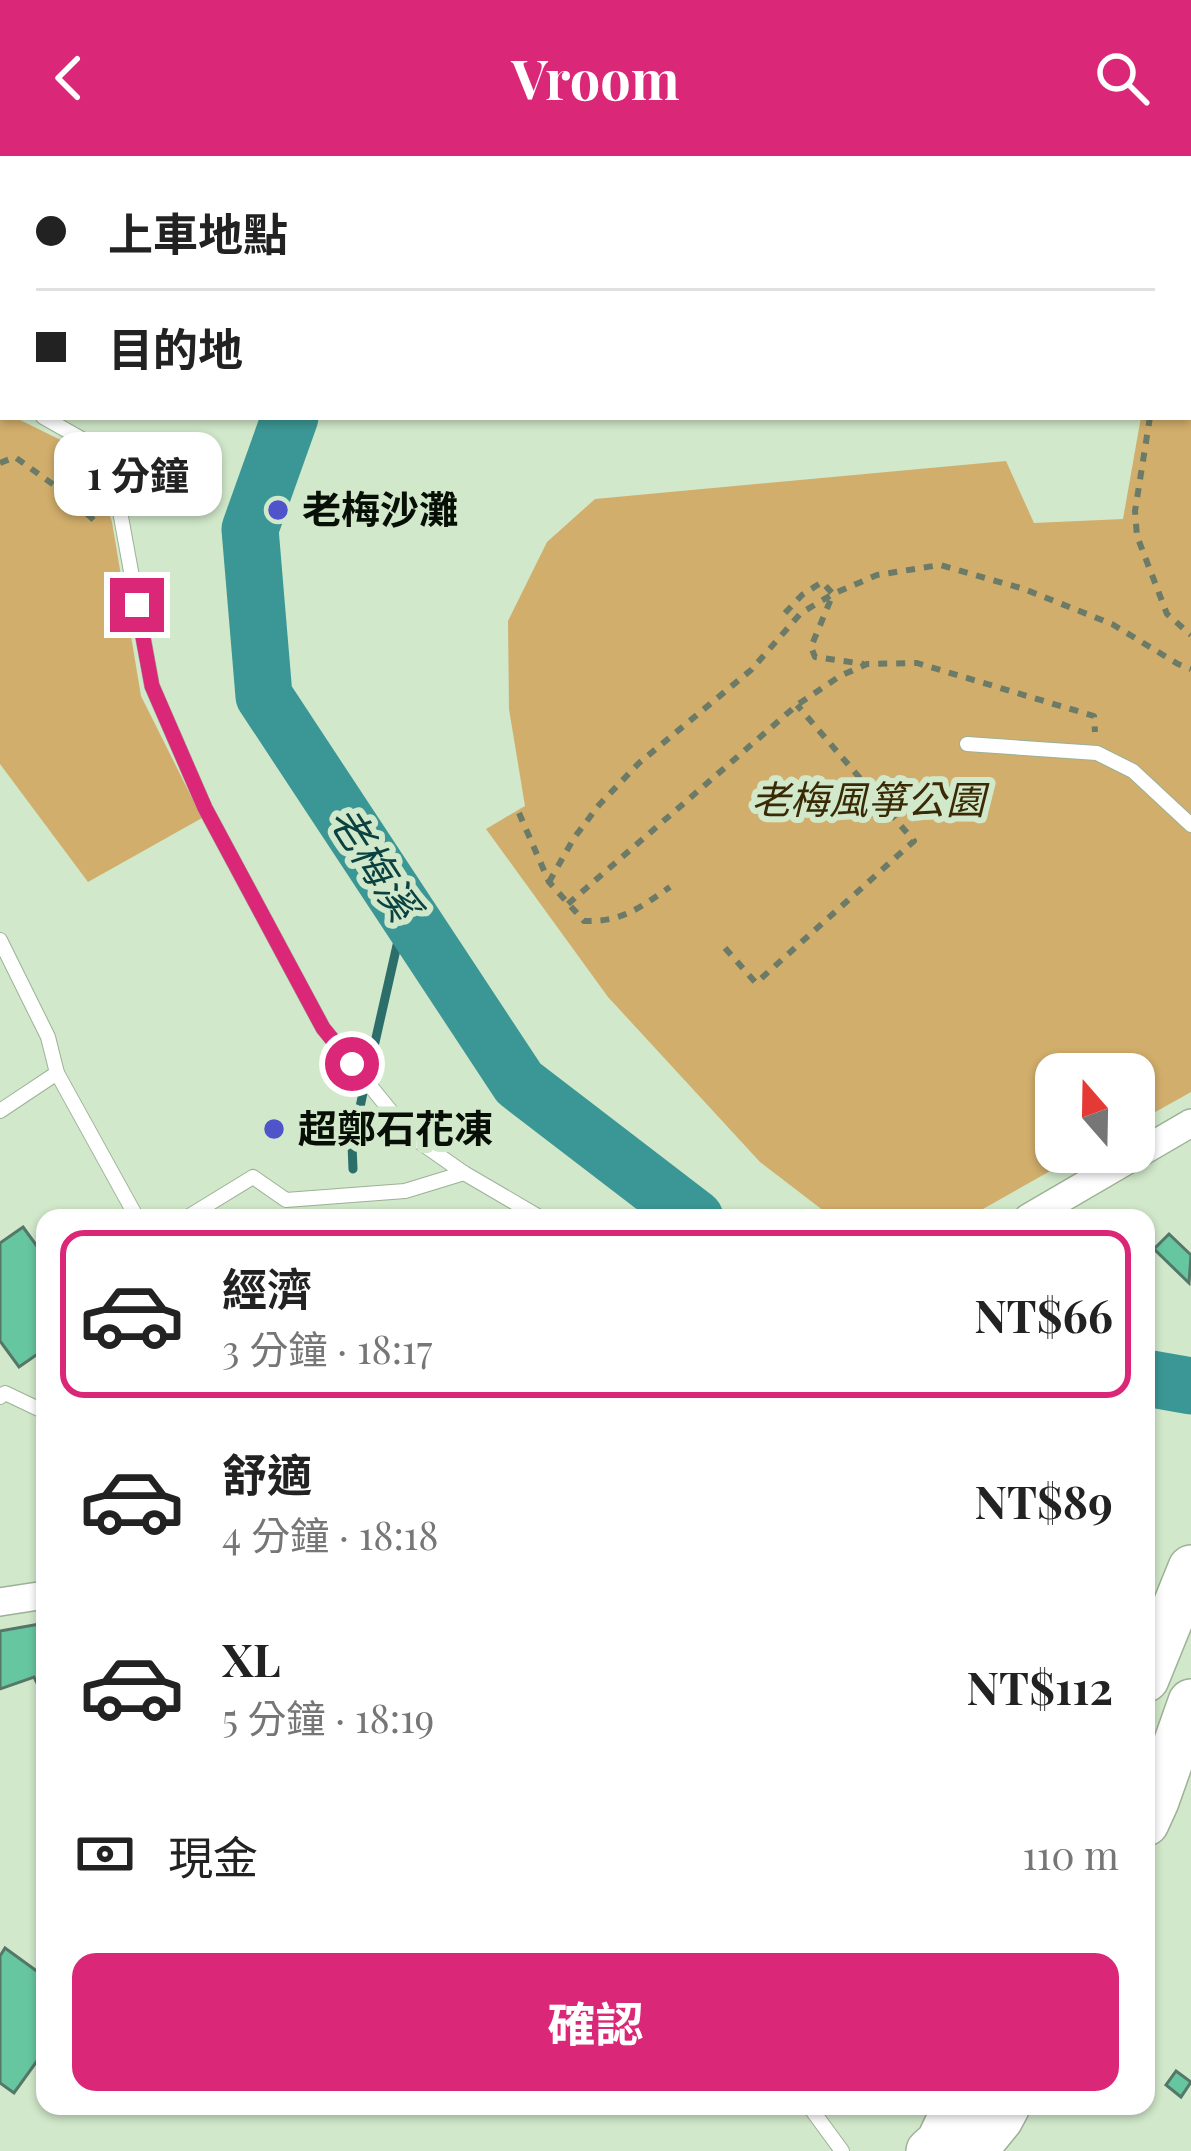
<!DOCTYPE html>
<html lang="zh-TW">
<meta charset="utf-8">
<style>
body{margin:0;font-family:"Playfair Display","Noto Sans TC",serif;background:#f2f2f2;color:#222;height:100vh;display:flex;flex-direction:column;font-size:45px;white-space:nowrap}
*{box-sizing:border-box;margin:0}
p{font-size:39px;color:#767676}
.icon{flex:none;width:66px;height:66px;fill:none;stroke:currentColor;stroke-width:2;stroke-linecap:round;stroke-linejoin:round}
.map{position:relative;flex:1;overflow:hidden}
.details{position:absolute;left:36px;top:1053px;width:1119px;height:906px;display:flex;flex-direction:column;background:#fff;border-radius:24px;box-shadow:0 3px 9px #0004}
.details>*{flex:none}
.top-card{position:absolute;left:0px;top:0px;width:1191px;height:264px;box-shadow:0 3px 9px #0004;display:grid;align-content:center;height:264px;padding:0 36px;background:#fff}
.needle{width:78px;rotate:340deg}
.controls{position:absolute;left:1035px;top:897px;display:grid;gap:24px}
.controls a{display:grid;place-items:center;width:120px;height:120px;border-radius:24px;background:#fff;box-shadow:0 3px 9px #0004;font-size:60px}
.end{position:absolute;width:54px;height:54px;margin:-27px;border:15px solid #db2777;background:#fff;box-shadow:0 0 0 6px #fff}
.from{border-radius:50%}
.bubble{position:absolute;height:84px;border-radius:24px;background:#fff;box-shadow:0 3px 9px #0004;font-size:39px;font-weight:700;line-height:84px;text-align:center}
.top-card b{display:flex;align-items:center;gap:42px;height:114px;font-size:45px}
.top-card b+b{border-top:3px solid #e0e0e0}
.top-card i{width:30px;height:30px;background:#222}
ul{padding:21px 0 0;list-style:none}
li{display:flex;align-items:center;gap:36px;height:168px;margin:0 24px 18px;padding:0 12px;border:6px solid transparent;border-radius:24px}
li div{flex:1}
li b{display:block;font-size:45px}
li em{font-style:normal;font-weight:700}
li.on{border-color:#db2777}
li>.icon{width:108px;height:108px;stroke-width:1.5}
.pay{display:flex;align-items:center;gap:30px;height:132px;padding:0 36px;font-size:45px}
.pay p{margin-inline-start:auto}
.cta{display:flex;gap:24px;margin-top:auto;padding:24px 36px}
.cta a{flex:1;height:138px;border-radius:24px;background:#db2777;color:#fff;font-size:48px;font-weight:700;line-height:138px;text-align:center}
header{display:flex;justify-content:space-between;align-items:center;height:156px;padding:0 36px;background:#db2777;color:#fff;font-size:54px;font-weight:700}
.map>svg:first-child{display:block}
.green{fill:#d1ae6b}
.water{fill:#3b9795;stroke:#2c6e6a;stroke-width:3}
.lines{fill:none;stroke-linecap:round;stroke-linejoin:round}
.stream{stroke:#2c6e6a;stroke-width:9}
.river{stroke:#3b9795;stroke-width:57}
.building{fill:#66c6a0;stroke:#557768;stroke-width:3}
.service-casing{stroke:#9cb195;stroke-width:16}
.minor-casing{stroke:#9cb195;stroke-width:30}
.primary-casing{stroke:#9cb195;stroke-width:48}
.path{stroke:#6c7b67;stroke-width:6;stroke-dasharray:9 9;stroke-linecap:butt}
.service{stroke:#fff;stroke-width:14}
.minor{stroke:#fff;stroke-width:27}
.primary{stroke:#fff;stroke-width:45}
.route{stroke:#db2777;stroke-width:15}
.poi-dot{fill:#4f54cb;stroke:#d1e8ca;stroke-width:4.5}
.labels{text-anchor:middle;stroke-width:12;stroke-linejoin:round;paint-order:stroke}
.poi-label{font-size:39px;font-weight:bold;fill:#080f06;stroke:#d1e8ca;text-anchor:start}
.park-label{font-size:39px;font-style:italic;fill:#392905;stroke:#d1e8ca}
.water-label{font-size:42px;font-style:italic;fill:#094241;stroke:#d1e8ca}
</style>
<header><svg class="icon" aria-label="back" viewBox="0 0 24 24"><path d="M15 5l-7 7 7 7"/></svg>Vroom<svg class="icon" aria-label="search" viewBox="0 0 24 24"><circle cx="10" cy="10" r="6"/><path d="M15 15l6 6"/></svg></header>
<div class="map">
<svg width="1191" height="1995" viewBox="0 0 1191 1995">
<rect width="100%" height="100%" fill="#d1e8ca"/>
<g class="green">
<polygon points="1191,175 1191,936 1134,968 1134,918 1056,918 1056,996 1084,996 967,1062 833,1062 760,1006 608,841 486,673 525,650 509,553 508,465 547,386 595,343 1006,305 1034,367 1123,363 1141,261 1188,261 1188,178"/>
<polygon points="0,251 3,254 3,261 14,261 87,297 112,366 141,540 202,662 88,726 0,608"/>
</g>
<polygon class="water" points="0,0 238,0 221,3 3,3 3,19 0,19"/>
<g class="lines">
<g class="stream">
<polyline points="373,895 405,754"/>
<polyline points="353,1013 352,989 364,932"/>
</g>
<g class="river">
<polyline points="551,3 554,0"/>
<polyline points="290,261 250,373 264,540 519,927 695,1062"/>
<polyline points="1146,1222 1191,1230"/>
</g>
</g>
<g class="building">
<polygon points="23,1071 45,1101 45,1193 19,1211 0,1185 0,1087"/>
<polygon points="1169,1078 1191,1099 1189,1127 1154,1093"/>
<polygon points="45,1467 45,1543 34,1521 0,1533 0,1475"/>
<polygon points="5,1792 45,1821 45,1894 14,1937 0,1927 0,1800"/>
<polygon points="1176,1915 1191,1926 1181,1941 1166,1929"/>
</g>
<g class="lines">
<g class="service-casing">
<g id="service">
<polyline points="0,245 3,246"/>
<polyline points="43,261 96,291 115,328 152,530 205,652 323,872 411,980 464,1017 541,1062"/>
<polyline points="967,588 1097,597 1133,615 1191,669"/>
<polyline points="0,784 48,881 57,917"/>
<polyline points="0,955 57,917 137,1062"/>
<polyline points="186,1062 253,1021 286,1044 405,1035 464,1017"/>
<polyline points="0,1241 5,1237 45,1256"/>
<polyline points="809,1950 842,1995"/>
</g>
</g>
<g class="minor-casing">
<g id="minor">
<polyline points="1028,1062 1191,967"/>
<polyline points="0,1446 45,1439"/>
</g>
</g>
<g class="primary-casing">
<g id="primary">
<polyline points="1146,1523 1191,1412"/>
<polyline points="1146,1667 1156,1645 1191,1546"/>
<polyline points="929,1995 939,1986 956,1950"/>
<polyline points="974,1995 1000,1963 1007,1950"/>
</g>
</g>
<g class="path">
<polyline points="1188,193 1191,190"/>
<polyline points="1150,261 1135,355 1137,380 1167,458 1191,479"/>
<polyline points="0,307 15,301 65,337 99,369"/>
<polyline points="785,457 802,439 822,426 833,438 811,491 815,501 864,508"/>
<path d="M519,657L549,726L584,765C623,766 639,752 670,731"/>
<polyline points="549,726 574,682 599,649 639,607 751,514 801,457 833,438 877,419 940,409 1024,433 1112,468 1178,508 1191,513"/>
<polyline points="568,748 797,549 840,520 867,508 917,507 1094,560 1095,576"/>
<polyline points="725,792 756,827 914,685 797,549"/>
</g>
<use href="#service" class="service"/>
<use href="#minor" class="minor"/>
<use href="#primary" class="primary"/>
</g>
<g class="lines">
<polyline class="route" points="137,449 152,530 205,652 323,872 352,908"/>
</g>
<g class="poi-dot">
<circle cx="278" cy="354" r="12"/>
<circle cx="274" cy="973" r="12"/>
</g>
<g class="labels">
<g class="poi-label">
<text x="302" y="368">老梅沙灘</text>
<text x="298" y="987">超鄭石花凍</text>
</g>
<g class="park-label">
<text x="868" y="658">老梅風箏公園</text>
</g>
<g class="water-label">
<text transform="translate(374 707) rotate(57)" y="15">老梅溪</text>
</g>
</g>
</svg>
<div class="controls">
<a><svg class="needle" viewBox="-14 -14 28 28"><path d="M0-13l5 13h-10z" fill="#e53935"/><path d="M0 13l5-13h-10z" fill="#767676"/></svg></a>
</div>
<i class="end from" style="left:352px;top:908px"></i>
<i class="end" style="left:137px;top:449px"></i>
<div class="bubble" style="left:54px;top:276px;width:168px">1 分鐘</div>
<div class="top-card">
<b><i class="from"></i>上車地點</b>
<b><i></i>目的地</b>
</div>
<section class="details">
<ul>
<li class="on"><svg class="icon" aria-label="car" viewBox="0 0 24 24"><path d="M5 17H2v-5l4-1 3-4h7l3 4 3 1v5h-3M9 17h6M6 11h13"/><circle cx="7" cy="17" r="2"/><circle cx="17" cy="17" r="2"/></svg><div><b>經濟</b><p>3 分鐘 · 18:17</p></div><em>NT$66</em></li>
<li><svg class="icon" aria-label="car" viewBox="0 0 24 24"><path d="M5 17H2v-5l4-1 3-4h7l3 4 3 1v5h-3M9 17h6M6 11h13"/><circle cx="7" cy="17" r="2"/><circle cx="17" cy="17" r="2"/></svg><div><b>舒適</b><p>4 分鐘 · 18:18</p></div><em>NT$89</em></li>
<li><svg class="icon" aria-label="car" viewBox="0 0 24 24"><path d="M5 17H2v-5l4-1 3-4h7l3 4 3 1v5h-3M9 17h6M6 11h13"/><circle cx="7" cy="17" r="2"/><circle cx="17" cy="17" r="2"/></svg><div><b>XL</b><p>5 分鐘 · 18:19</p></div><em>NT$112</em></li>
</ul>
<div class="pay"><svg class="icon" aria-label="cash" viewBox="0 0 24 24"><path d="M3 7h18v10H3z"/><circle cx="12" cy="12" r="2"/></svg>現金<p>110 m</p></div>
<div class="cta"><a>確認</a></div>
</section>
</div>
